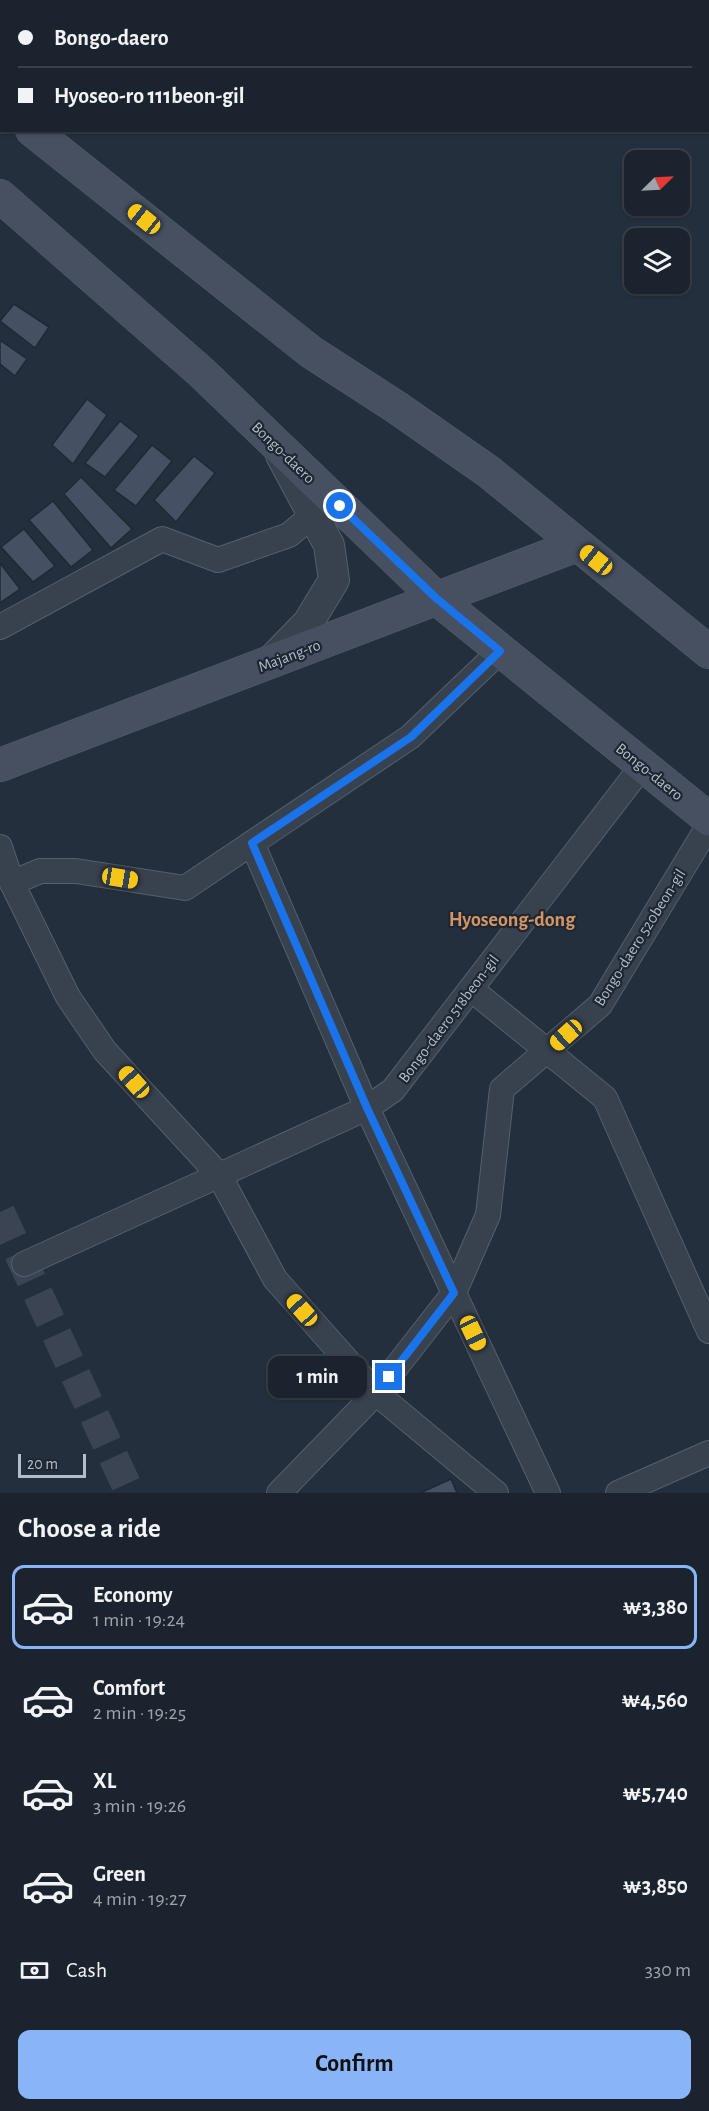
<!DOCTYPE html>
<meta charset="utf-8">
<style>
body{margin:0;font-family:"Alegreya Sans",sans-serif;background:#282f3a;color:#f1f3f6;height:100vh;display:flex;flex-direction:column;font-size:22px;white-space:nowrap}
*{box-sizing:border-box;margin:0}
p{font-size:20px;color:#a0a4aa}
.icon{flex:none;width:33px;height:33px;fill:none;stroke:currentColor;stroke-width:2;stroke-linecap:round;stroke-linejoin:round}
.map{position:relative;height:1493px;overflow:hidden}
.panel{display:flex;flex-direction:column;background:#1b232e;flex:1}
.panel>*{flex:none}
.hud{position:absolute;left:0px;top:0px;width:710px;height:132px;box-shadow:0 2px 4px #0004,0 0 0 2px #39404a;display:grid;align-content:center;height:132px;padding:0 18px;background:#1b232e}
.needle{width:39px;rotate:66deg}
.tools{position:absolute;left:624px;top:150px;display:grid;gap:12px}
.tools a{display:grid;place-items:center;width:66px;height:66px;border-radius:12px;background:#1b232e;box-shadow:0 2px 4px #0004,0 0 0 2px #39404a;font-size:30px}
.scale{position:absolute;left:18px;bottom:15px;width:68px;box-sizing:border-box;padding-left:6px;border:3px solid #b4bcc9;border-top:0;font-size:16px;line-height:21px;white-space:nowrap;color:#b4bcc9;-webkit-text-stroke:4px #1d2633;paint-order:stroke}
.end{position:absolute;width:27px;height:27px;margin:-14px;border:8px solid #1a73e8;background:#fff;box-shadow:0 0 0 3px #fff}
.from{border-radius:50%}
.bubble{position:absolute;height:42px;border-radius:12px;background:#1b232e;box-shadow:0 2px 4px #0004,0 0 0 2px #39404a;font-size:20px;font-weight:600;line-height:42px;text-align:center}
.car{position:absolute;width:18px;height:36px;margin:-18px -9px;border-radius:8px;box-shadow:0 0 4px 2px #0007;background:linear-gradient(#f5c518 24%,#345 0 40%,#f5c518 0 76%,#345 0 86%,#f5c518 0)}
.hud b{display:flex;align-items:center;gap:21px;height:57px;font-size:22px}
.hud b+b{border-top:2px solid #39404a}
.hud i{width:15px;height:15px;background:#f1f3f6}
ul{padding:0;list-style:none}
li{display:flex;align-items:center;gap:18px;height:84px;margin:0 12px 9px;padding:0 6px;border:3px solid transparent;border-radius:12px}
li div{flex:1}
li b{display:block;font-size:22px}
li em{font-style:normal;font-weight:600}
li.active{border-color:#8ab4f8}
li>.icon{width:54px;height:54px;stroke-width:1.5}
h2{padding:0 18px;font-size:27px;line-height:72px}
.pay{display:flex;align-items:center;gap:15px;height:66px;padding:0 18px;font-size:22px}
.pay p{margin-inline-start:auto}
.primary-button{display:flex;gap:12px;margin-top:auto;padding:12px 18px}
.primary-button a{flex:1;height:69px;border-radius:12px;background:#8ab4f8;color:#111;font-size:24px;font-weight:600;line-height:69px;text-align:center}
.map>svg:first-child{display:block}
.building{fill:#455162;stroke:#1f2835;stroke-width:1.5}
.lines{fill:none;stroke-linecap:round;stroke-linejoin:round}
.tertiary-tunnel{stroke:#3a4453;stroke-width:30;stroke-dasharray:30 15;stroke-linecap:butt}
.minor-casing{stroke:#565f6c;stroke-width:26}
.tertiary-casing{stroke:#565f6c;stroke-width:32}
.secondary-casing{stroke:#565f6c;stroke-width:34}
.minor{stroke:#38414e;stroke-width:24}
.tertiary{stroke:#38414e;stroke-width:30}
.secondary{stroke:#465061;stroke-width:33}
.route{stroke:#1a73e8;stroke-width:8}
.labels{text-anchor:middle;stroke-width:4.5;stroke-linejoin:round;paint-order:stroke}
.street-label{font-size:16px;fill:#b4bcc9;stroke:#1d2633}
.quarter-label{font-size:20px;font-weight:bold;fill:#d59563;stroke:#1d2633}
</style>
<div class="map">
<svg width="709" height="1493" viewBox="0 0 709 1493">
<rect width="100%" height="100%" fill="#242f3e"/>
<g class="building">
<polygon points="14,304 49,327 35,348 0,321"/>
<polygon points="0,340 27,359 15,376 0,364"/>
<polygon points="87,399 107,415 73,464 52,445"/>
<polygon points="120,421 139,436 105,477 85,463"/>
<polygon points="152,445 172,461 136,506 114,490"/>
<polygon points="194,456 215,473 176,522 154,500"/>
<polygon points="81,477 132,529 111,548 64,494"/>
<polygon points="53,501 93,550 71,567 29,520"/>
<polygon points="24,529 55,566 33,582 1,547"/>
<polygon points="0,563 20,589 0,603"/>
<polygon points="451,1479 457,1493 420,1493"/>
</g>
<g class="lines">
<polyline class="tertiary-tunnel" points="0,1212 130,1493"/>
<g class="minor-casing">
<g id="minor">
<polyline points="0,627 162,539 218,560 289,535 314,514"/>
<polyline points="252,843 367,1108 548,1493"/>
<polyline points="0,847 12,883 68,997 105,1051 219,1175 275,1279 376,1393 496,1493"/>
<polyline points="12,883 40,871 76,871 185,888 410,737 500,651"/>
<polyline points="471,989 605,1098 709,1331"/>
<polyline points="24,1264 367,1108 393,1090 643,765"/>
<polyline points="279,1493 376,1393 454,1293 488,1215 502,1089 600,1005 709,825"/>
<polyline points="618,1493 709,1453"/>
</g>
</g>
<g class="tertiary-casing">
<polyline id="tertiary" points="269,663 308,623 334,580 329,545 281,455"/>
</g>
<g class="secondary-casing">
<g id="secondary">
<polyline points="0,105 2,106"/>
<polyline points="32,130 311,352 396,407 489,472 709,652"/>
<polyline points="0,196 201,372 436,598 709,819"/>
<polyline points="0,765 577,545"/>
</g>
</g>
<use href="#minor" class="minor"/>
<use href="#tertiary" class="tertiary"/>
<use href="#secondary" class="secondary"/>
</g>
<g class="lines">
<polyline class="route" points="340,506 436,598 500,651 411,737 252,843 367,1108 454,1293 389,1377"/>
</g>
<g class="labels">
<g class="street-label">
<text transform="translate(284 452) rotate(44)" y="6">Bongo-daero</text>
<text transform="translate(289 655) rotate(-21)" y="6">Majang-ro</text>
<text transform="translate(650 771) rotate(39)" y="6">Bongo-daero</text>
<text transform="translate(639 937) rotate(-58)" y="6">Bongo-daero 520beon-gil</text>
<text transform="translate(448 1018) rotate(-53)" y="6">Bongo-daero 518beon-gil</text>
</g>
<g class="quarter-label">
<text x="512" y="926">Hyoseong-dong</text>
</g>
</g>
</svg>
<div class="tools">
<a><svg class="needle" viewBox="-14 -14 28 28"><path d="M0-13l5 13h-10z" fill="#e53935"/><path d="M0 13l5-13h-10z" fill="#a0a4aa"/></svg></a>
<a><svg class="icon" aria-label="layers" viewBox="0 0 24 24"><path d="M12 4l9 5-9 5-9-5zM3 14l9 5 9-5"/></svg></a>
</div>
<div class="scale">20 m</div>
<i class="end from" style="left:340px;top:506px"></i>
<i class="end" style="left:389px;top:1377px"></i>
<div class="bubble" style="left:268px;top:1356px;width:99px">1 min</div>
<i class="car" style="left:144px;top:219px;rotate:309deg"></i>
<i class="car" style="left:596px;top:560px;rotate:309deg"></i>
<i class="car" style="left:120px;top:878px;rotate:99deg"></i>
<i class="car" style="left:566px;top:1035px;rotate:228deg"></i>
<i class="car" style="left:134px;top:1082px;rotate:318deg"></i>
<i class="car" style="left:302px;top:1310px;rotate:318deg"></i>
<i class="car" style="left:473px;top:1333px;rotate:155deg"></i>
<div class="hud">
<b><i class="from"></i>Bongo-daero</b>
<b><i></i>Hyoseo-ro 111beon-gil</b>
</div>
</div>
<section class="panel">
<h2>Choose a ride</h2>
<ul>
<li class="active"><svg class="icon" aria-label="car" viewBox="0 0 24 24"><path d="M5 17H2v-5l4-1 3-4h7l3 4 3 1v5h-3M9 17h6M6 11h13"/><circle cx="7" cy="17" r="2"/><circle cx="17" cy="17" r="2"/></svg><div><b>Economy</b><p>1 min · 19:24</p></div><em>₩3,380</em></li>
<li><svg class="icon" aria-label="car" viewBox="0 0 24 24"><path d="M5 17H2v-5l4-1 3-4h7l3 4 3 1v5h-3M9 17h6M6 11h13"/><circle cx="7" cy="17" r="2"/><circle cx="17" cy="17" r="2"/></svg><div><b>Comfort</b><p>2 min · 19:25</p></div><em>₩4,560</em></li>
<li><svg class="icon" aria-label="car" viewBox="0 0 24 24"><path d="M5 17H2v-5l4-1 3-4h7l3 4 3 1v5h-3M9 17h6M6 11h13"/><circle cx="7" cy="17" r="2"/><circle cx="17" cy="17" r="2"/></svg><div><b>XL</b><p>3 min · 19:26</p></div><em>₩5,740</em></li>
<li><svg class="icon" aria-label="car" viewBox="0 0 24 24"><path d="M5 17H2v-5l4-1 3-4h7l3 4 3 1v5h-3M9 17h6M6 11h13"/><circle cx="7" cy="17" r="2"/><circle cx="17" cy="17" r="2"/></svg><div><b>Green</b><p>4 min · 19:27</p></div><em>₩3,850</em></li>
</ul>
<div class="pay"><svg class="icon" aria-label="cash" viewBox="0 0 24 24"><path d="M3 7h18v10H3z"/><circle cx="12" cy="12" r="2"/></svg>Cash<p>330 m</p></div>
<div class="primary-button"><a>Confirm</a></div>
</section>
